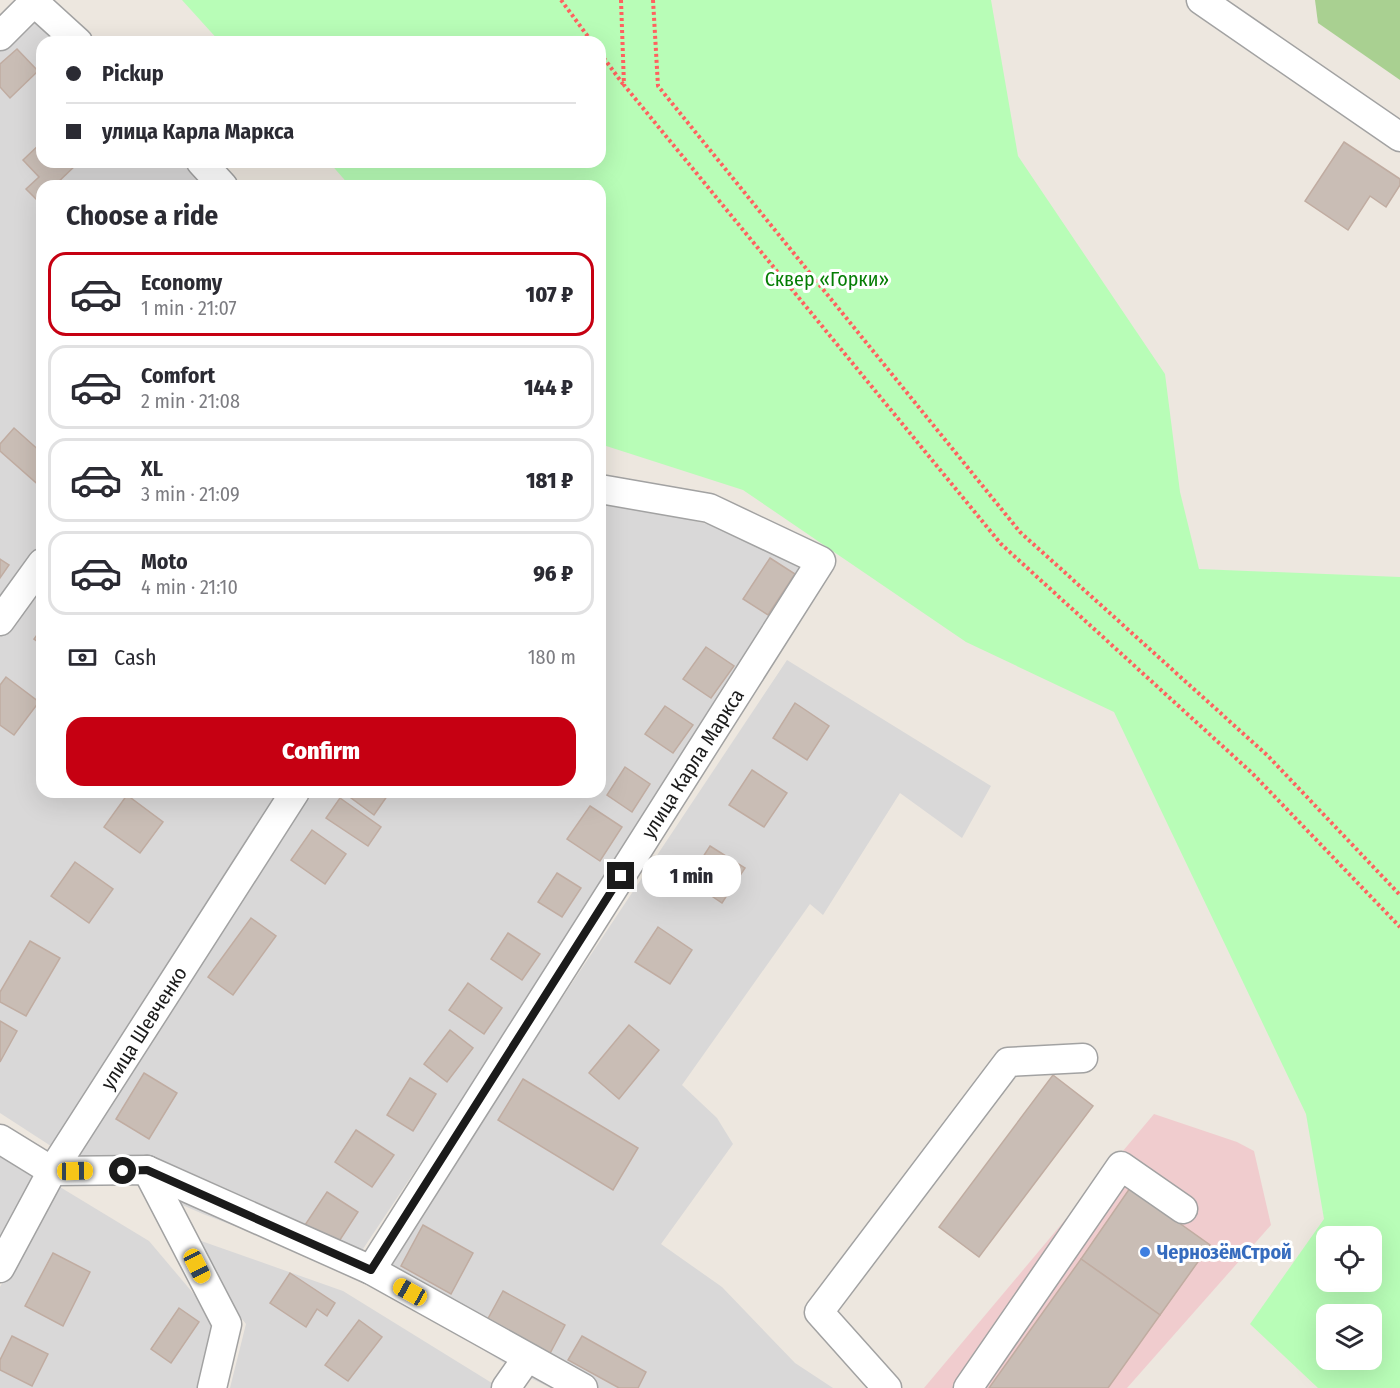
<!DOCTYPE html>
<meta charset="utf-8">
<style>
body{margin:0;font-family:"Fira Sans Condensed",sans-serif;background:#f7f7f7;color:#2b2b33;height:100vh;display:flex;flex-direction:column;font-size:22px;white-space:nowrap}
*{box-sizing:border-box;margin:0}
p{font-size:20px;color:#7c7c81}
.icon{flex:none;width:33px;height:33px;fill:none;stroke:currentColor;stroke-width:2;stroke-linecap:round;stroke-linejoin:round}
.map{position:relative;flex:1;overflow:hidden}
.drawer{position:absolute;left:36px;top:180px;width:570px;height:618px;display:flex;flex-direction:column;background:#fff;border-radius:18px;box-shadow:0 6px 24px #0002}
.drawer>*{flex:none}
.top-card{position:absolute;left:36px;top:36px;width:570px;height:132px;border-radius:18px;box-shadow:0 6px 24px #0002;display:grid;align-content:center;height:132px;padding:0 30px;background:#fff}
.tools{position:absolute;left:1316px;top:1226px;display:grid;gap:12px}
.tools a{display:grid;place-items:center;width:66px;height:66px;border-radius:12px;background:#fff;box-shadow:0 6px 24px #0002;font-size:30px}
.end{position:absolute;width:27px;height:27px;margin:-14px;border:8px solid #1b1b1b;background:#fff;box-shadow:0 0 0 3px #fff}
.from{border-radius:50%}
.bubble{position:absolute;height:42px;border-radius:18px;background:#fff;box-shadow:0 6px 24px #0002;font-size:20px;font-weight:800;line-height:42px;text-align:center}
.car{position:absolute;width:18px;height:36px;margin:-18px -9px;border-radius:8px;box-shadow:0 0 4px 2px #0007;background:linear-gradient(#f5c518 24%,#345 0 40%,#f5c518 0 76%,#345 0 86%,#f5c518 0)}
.top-card b{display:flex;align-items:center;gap:21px;height:57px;font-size:22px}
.top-card b+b{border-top:2px solid #e1e1e2}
.top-card i{width:15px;height:15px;background:#2b2b33}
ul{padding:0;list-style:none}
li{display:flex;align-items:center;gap:18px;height:84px;margin:0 12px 9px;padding:0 18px;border:3px solid #e1e1e2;border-radius:18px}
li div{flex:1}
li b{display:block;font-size:22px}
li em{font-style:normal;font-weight:800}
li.on{border-color:#c60012}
li>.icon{width:54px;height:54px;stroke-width:1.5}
h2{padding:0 30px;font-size:27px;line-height:72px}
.pay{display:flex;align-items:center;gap:15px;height:66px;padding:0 30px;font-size:22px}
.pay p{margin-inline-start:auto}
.button{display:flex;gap:12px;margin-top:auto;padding:12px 30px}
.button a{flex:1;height:69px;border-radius:18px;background:#c60012;color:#fff;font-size:24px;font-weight:800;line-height:69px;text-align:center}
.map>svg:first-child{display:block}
.residential{fill:#d9d8d8}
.commercial{fill:#f0ccce}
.forest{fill:#a9d091}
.park{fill:#b8fdb7;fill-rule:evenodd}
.building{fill:#c9bdb5;stroke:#c0aca1;stroke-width:1.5}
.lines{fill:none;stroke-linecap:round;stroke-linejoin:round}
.minor-casing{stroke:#a2a2a2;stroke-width:31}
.path{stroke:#ff615f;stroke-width:4;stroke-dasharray:3 3;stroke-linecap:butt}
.minor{stroke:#fff;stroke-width:28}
.route{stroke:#1b1b1b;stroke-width:8}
.shop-dot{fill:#3f7fe0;stroke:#fff;stroke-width:2}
.labels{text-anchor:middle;stroke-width:6;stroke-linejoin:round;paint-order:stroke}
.park-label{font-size:20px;fill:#057d04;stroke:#fff}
.street-label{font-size:20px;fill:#1b1b1b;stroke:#fff}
.shop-label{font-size:20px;font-weight:bold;fill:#366cbe;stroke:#fff;text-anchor:start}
</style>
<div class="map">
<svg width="1400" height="1388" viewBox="0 0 1400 1388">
<rect width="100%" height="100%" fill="#ede7df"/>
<g class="residential">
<polygon points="36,19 59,42 42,42 42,162 181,162 206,186 42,186 42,550 0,608 0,50"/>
<polygon points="600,499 716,526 821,561 349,1270 203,1214 70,1156 305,792 600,792"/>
<polygon points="42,579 42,792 278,792 54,1148 0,1113 0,637"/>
<polygon points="787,660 991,786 962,838 900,793 823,915 810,904 682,1085 717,1118 733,1144 661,1244 722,1287 795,1363 833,1388 551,1388 524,1375 373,1282"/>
<polygon points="0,1150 36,1172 0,1239"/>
<polygon points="55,1184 149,1241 220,1325 203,1388 0,1388 0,1287"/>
<polygon points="170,1230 343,1291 500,1388 230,1388 246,1324"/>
</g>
<polygon class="commercial" points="1154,1114 1237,1142 1254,1151 1271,1225 1127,1388 924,1388"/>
<polygon class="forest" points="1315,0 1400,0 1400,80 1318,23"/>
<path class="park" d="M182,0H991L1018,156L1165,374L1180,492L1199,569L1400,577V1388H1318L1250,1324L1324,1219L1306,1114L1114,712L966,642L743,490L600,444V186H350L329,162H600V42H220ZM1326,1236H1371V1281H1326ZM1326,1314H1371V1359H1326Z"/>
<g class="building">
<polygon points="17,49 38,71 10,98 0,87 0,64"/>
<polygon points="42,142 42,162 78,163 54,186 42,186 42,197 38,201 26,189 39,177 23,160"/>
<polygon points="1344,142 1400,179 1400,185 1386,207 1370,196 1348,230 1305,201"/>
<polygon points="14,428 42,453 42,488 0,451 0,444"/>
<polygon points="770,558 795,574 768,615 743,599"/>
<polygon points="0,559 9,565 0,578"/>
<polygon points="42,628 42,645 34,639"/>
<polygon points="706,647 734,666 711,698 683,679"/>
<polygon points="6,677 39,702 14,735 0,725 0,685"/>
<polygon points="795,703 829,726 807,760 773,738"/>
<polygon points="665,706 693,725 673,753 645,734"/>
<polygon points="625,767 650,784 632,812 607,795"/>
<polygon points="752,770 787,793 764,827 729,805"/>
<polygon points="343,792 390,792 374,815"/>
<polygon points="127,795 163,822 140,853 104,827"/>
<polygon points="340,798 381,827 368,846 326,818"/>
<polygon points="590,806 622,827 600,861 567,839"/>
<polygon points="312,830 346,854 325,884 291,860"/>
<polygon points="710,846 745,868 722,903 688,880"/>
<polygon points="75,862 113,889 89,923 51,896"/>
<polygon points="557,873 581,888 562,917 538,902"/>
<polygon points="251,918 276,936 233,995 208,977"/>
<polygon points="658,927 692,950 670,984 635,962"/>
<polygon points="508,933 540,954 522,980 491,959"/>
<polygon points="30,941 60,958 26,1016 0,1002 0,992"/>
<polygon points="468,983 502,1008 484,1034 449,1010"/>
<polygon points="0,1021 17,1031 0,1062"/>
<polygon points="629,1025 659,1050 619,1099 589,1073"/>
<polygon points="450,1030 473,1048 447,1082 424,1064"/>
<polygon points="144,1073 177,1093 149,1139 116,1119"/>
<polygon points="1053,1075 1093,1106 979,1257 939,1227"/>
<polygon points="410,1078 436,1094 413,1131 387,1115"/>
<polygon points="523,1079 638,1148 613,1190 498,1120"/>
<polygon points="356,1130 394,1155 372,1187 335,1162"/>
<polygon points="1130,1188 1210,1245 1160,1315 1081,1259"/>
<polygon points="327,1192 358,1212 336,1246 305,1225"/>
<polygon points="423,1225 473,1253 451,1294 401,1266"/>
<polygon points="53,1253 90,1272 63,1326 25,1306"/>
<polygon points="1081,1259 1160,1315 1108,1388 989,1388"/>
<polygon points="290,1273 335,1303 327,1316 317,1309 306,1327 270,1303"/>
<polygon points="503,1291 565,1325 547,1359 484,1326"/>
<polygon points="179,1308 199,1322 171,1363 151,1349"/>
<polygon points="359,1320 382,1337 348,1381 325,1365"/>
<polygon points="12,1336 48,1354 32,1386 0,1370 0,1360"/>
<polygon points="582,1336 646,1372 638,1388 619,1388 568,1360"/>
</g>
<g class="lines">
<g class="minor-casing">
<g id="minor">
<polyline points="1201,0 1400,137"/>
<polyline points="0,36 34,2 78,42"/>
<polyline points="201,162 223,186"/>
<polyline points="0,621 42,563"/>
<polyline points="0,1139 52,1171 147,1170 371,1270 583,1388"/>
<polyline points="147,1170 227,1324 212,1388"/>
<path id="s1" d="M0,1268L52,1171L295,792"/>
<path id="s2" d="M371,1270L821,561L709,508L600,489"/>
<polyline points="506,1388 527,1358"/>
<polyline points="887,1388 819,1312 1008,1062 1083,1058"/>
<polyline points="968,1388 1121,1166 1183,1209"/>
</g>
</g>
<g class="path">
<polyline points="561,0 592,42"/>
<polyline points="621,0 624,85 1001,544 1252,773 1400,927"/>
<polyline points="653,0 658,86 1020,532 1268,756 1400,895"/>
<polyline points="600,53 623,84"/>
</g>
<use href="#minor" class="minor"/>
</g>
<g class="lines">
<polyline class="route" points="123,1171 147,1170 371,1270 621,876"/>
</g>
<circle class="shop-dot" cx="1145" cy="1252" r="6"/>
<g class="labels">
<g class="park-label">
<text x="827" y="286">Сквер «Горки»</text>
</g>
<g class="street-label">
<text dy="7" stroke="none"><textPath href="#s2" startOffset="600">улица Карла Маркса</textPath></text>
<text dy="7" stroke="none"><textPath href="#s1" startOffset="280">улица Шевченко</textPath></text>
</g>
<g class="shop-label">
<text x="1157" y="1259">ЧернозёмСтрой</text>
</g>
</g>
</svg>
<div class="tools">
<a><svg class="icon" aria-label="locate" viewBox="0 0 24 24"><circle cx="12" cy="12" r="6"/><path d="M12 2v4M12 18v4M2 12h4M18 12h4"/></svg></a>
<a><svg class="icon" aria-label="layers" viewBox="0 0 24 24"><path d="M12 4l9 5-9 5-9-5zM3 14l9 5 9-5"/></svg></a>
</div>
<i class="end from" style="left:123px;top:1171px"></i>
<i class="end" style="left:621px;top:876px"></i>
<div class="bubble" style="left:642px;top:855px;width:99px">1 min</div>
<i class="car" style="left:75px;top:1171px;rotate:89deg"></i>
<i class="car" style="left:197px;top:1266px;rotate:153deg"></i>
<i class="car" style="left:410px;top:1292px;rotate:299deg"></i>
<div class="top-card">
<b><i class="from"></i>Pickup</b>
<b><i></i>улица Карла Маркса</b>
</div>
<section class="drawer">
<h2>Choose a ride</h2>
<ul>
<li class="on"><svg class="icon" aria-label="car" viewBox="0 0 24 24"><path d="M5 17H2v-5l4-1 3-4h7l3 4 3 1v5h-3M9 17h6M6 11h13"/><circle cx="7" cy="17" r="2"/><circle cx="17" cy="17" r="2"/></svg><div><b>Economy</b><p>1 min · 21:07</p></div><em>107 ₽</em></li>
<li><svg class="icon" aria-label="car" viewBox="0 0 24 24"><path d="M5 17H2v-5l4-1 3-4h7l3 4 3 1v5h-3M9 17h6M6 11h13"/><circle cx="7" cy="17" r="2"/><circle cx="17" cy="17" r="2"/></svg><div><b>Comfort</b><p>2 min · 21:08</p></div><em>144 ₽</em></li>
<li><svg class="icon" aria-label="car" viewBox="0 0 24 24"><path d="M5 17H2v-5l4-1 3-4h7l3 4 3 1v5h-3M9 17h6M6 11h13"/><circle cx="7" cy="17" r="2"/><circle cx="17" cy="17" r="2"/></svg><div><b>XL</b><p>3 min · 21:09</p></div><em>181 ₽</em></li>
<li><svg class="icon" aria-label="car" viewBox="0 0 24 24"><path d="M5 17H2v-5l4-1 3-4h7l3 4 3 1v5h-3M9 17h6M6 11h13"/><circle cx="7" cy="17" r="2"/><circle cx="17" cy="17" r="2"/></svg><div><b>Moto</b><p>4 min · 21:10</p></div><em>96 ₽</em></li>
</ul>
<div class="pay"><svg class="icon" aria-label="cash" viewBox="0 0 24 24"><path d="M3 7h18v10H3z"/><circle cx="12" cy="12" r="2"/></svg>Cash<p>180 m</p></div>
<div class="button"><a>Confirm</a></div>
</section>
</div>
